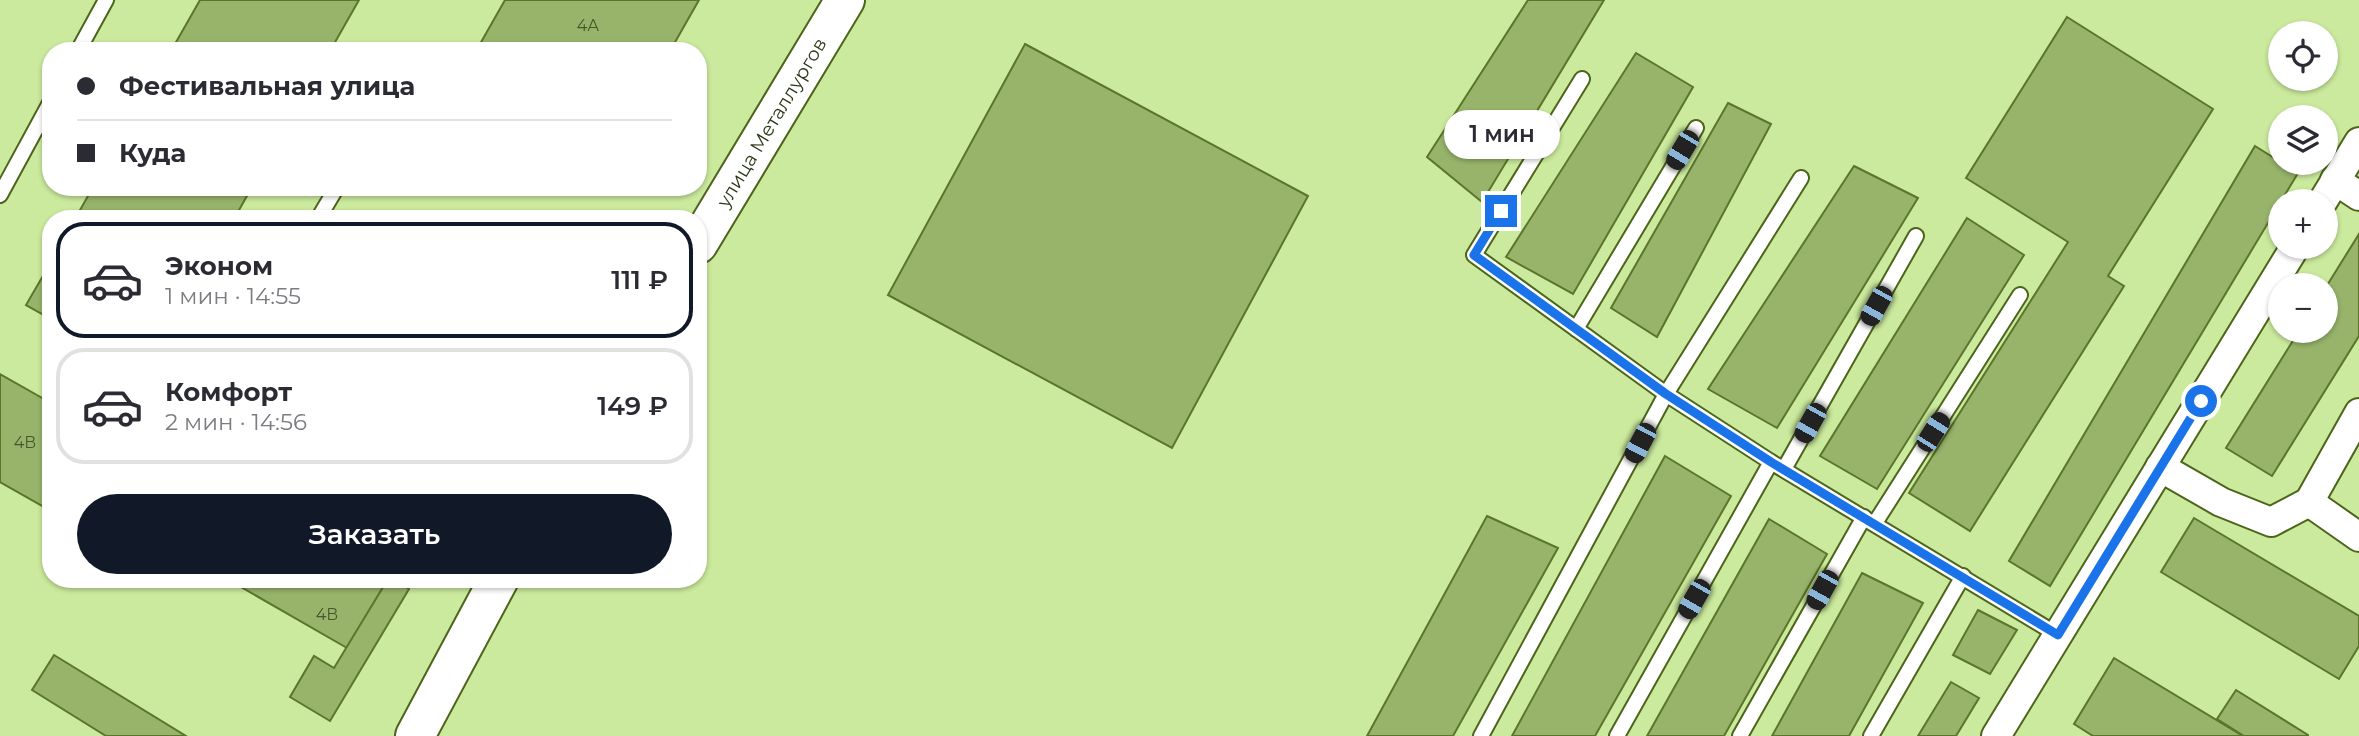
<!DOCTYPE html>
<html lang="ru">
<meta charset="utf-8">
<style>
body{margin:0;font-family:Montserrat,sans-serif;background:#f7f7f7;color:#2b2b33;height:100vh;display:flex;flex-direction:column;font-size:26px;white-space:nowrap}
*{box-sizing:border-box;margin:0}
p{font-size:23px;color:#7c7c81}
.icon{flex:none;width:38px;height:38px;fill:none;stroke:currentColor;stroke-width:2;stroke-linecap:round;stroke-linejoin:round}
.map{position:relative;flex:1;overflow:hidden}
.side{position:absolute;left:42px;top:210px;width:665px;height:378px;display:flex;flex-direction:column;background:#fff;border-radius:28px;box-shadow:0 2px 5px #0004}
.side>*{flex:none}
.hud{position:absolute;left:42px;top:42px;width:665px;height:154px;border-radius:28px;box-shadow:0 2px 5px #0004;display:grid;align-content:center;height:154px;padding:0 35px;background:#fff}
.fabs{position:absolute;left:2268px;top:21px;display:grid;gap:14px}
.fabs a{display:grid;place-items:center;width:70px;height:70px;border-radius:50%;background:#fff;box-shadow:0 2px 5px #0004;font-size:35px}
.end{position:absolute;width:32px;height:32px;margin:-16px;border:9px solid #1a73e8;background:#fff;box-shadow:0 0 0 4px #fff}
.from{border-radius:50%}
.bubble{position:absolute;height:49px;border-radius:24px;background:#fff;box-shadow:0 2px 5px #0004;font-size:23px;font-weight:600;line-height:49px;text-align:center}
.car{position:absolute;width:21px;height:42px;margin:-21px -10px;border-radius:9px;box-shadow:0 0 5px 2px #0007;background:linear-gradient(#222 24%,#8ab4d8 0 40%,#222 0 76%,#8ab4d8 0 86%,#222 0)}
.hud b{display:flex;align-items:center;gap:24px;height:66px;font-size:26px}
.hud b+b{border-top:2px solid #e1e1e2}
.hud i{width:18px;height:18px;background:#2b2b33}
ul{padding:12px 0 0;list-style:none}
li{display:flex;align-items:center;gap:21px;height:116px;margin:0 14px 10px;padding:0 21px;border:4px solid #e1e1e2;border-radius:28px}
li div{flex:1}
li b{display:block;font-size:26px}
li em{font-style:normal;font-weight:600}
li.on{border-color:#111827}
li>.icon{width:63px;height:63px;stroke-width:1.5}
.primary-button{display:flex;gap:14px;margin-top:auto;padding:14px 35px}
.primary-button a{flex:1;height:80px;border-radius:42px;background:#111827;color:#fff;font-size:28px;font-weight:600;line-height:80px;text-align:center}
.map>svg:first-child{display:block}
.building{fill:#97b46a;stroke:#5b752b;stroke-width:2}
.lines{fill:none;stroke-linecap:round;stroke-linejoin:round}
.lane-casing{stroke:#4c651a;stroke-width:18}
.street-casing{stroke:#4c651a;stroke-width:32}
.secondary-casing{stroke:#4c651a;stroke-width:42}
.lane{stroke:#fff;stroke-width:14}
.street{stroke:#fff;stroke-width:28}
.secondary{stroke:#fff;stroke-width:38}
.route{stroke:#1a73e8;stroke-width:9}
.labels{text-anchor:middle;stroke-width:5;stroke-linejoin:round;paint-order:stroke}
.number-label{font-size:16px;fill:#47562c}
.street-label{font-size:19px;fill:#2c3718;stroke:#cbea9d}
</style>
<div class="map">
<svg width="2359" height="736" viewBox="0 0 2359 736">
<rect width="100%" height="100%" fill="#cbea9d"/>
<g class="building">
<polygon points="200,0 359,0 330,51 171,51"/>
<polygon points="505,0 699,0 670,51 476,51"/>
<polygon points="1528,0 1604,0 1482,202 1427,157"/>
<polygon points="2067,17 2213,109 2108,276 2124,286 1970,531 1909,493 2068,242 1966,178"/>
<polygon points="1025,44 1308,196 1172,448 888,295"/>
<polygon points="1636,53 1693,87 1573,294 1506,257"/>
<polygon points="1728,103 1771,124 1657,337 1611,308"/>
<polygon points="2255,146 2298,173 2050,586 2009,561"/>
<polygon points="1854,166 1918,198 1777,428 1708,389"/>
<polygon points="93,187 252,187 234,219 75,219"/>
<polygon points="1967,218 2024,255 1877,489 1820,456"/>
<polygon points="2359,234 2359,336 2272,476 2226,448 2299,331 2326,331 2326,287"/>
<polygon points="51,262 51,319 26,305"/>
<polygon points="0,374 51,403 51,511 0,482"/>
<polygon points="1665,456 1731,496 1595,736 1512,736"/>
<polygon points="1487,516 1558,548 1453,736 1367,736"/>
<polygon points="2194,518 2359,616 2359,646 2339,679 2161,572"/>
<polygon points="1769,519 1827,554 1724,736 1647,736"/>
<polygon points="1862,573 1923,603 1849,736 1772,736"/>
<polygon points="227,579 388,579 347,648"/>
<polygon points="388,579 393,579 409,589 330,721 290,697 314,656 334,668"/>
<polygon points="1978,610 2017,630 1990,674 1953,655"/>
<polygon points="54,655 186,736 106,736 32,690"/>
<polygon points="2114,658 2243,736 2093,736 2074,724"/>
<polygon points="1951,682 1979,698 1956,736 1918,736"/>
<polygon points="2236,690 2308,735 2308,736 2244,736 2217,719"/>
</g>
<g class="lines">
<g class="lane-casing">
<g id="lane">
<polyline points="78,51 106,0"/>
<polyline points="1582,79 1474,255 1666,394 1801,178"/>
<polyline points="0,195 51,101"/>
<polyline points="318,219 337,187"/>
<polyline points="1576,329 1696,128"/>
<polyline points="1784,469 1916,236"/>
<polyline points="1875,523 2020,295"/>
<polyline points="1481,736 1666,394 1771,462 2058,635"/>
<polyline points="1617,736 1771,462"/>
<polyline points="1740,736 1864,517"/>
<polyline points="1871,736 1963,576"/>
</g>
</g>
<g class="street-casing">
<g id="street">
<polyline points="2335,180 2359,196"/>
<polyline points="2323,201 2359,142"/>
<polyline points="2160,467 2221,502 2271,522 2309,502 2359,413"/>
<polyline points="2309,502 2359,537"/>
<polyline points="1996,736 2295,247"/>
</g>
</g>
<g class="secondary-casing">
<g id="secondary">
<path id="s1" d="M698,244L845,0"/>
<polyline points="415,736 499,579"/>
</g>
</g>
<use href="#lane" class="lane"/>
<use href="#street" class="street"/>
<use href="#secondary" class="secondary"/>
</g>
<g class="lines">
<polyline class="route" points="1501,211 1474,255 1666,394 1771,462 2058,635 2201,401"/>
</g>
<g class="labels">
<g class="number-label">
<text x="588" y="31">4А</text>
<text x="25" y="448">4В</text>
<text x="327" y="620">4В</text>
</g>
<g class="street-label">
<text dy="7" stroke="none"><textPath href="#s1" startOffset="142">улица Металлургов</textPath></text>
</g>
</g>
</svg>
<div class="fabs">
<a><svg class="icon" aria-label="locate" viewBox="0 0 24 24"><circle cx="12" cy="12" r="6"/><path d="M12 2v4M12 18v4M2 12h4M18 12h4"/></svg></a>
<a><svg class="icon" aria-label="layers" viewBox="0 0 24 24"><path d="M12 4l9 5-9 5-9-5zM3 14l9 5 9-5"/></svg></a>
<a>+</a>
<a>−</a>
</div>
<i class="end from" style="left:2201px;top:401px"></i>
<i class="end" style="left:1501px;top:211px"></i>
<div class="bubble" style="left:1444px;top:110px;width:116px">1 мин</div>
<i class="car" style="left:1682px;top:150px;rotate:211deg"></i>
<i class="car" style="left:1876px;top:306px;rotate:209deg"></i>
<i class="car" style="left:1810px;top:423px;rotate:209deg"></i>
<i class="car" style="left:1933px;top:432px;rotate:32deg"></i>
<i class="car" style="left:1640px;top:443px;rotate:208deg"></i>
<i class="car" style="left:1822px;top:590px;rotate:209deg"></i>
<i class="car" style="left:1694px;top:599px;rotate:210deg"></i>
<div class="hud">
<b><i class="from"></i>Фестивальная улица</b>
<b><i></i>Куда</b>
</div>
<section class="side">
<ul>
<li class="on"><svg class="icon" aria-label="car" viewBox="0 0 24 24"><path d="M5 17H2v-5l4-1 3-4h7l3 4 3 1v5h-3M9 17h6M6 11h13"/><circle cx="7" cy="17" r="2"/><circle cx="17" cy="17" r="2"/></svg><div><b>Эконом</b><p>1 мин · 14:55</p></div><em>111 ₽</em></li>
<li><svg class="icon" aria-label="car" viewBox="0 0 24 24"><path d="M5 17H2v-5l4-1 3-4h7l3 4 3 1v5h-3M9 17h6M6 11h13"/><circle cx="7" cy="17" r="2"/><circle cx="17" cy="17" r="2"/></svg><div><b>Комфорт</b><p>2 мин · 14:56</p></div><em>149 ₽</em></li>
</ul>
<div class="primary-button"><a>Заказать</a></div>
</section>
</div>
